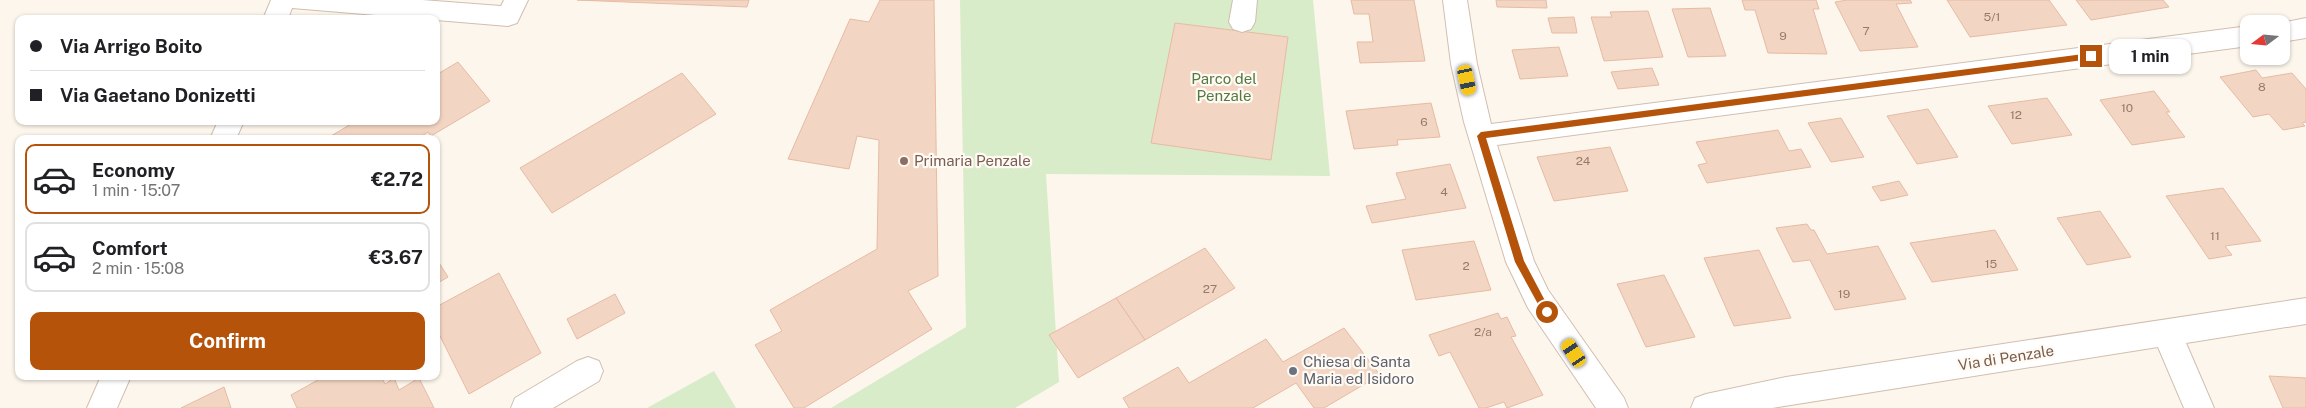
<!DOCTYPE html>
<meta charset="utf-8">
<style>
body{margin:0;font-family:"Public Sans",sans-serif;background:#f2f2f2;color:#202124;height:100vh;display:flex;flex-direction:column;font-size:19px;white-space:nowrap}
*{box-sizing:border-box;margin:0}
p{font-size:16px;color:#757577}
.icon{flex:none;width:28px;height:28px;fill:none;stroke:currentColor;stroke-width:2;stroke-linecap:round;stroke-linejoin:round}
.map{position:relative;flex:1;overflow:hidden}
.details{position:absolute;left:15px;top:135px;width:425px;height:245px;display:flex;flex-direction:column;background:#fff;border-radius:10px;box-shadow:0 1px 4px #0004}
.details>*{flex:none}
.banner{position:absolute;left:15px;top:15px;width:425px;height:110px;border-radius:10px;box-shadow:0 1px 4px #0004;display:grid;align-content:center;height:110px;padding:0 15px;background:#fff}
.needle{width:32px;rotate:254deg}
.tools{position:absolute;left:2240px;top:15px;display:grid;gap:10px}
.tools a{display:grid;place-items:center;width:50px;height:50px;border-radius:10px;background:#fff;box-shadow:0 1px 4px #0004;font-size:25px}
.end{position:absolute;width:22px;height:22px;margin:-11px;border:6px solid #b45309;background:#fff;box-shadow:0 0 0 2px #fff}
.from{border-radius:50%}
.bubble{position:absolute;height:35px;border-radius:10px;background:#fff;box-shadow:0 1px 4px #0004;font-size:16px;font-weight:700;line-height:35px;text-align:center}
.car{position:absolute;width:15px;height:30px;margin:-15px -8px;border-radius:6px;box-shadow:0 0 4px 1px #0007;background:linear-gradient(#f5c518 24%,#345 0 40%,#f5c518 0 76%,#345 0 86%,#f5c518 0)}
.banner b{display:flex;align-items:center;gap:18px;height:48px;font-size:19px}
.banner b+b{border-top:1px solid #e0e0e0}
.banner i{width:12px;height:12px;background:#202124}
ul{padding:9px 0 0;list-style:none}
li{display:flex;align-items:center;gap:15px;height:70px;margin:0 10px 8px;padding:0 5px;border:2px solid #e0e0e0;border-radius:10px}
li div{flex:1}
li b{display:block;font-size:19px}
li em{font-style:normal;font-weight:700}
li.active{border-color:#b45309}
li>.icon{width:45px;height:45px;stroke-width:1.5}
.button{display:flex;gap:10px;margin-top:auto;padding:10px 15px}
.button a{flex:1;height:58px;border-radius:10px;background:#b45309;color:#fff;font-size:20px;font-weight:700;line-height:58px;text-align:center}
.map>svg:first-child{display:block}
.green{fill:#d8ecc9}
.building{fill:#f3d5c3;stroke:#e6bba3}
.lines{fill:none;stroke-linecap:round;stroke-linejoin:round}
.minor-casing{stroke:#d1beb0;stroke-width:2}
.minor{fill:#fff;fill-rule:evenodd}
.route{fill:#b45309}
.education-dot{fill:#8d6e63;stroke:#fffaf3;stroke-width:2}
.worship-dot{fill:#6b7280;stroke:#fffaf3;stroke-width:2}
.labels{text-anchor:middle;stroke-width:4.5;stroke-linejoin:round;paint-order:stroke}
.number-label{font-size:12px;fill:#987a6a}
.park-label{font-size:15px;fill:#537a41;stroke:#fffaf3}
.education-label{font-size:15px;fill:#785e54;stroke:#fffaf3;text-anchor:start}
.street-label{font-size:15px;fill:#7a5c4d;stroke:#fffaf3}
.worship-label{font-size:15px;fill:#5b616d;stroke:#fffaf3;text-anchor:start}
</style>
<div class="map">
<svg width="2306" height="408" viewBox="0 0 2306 408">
<rect width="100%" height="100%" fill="#fdf6ec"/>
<g class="green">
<polygon points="960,0 1313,0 1330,176 1046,174 1059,382 1015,408 831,408 966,327"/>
<polygon points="714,371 736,408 647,408"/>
</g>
<g class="building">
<polygon points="577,0 749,0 747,7"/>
<polygon points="880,0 934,0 938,276 908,291 932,329 804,408 794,408 755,345 782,331 770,310 877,249 879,140 857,136 849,169 788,159 850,19 869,22"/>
<polygon points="1351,0 1414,0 1425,61 1360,63 1357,42 1373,42 1369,14 1354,14"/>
<polygon points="1496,0 1546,0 1547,8 1497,7"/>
<polygon points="1742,0 1816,0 1819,9 1813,9 1827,54 1768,53 1755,10 1745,10"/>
<polygon points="1847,0 1910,0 1912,3 1896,4 1918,47 1860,51 1835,2"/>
<polygon points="1947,0 2049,0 2067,25 1970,37"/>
<polygon points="2076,0 2163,0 2169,7 2091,20"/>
<polygon points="1710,8 1726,56 1688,57 1672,9"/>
<polygon points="1648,11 1663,57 1604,61 1591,17 1612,17 1610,12"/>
<polygon points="1574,17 1577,33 1552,33 1548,18"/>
<polygon points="1175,23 1288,37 1271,160 1151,143"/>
<polygon points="1559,47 1568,76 1520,79 1512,50"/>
<polygon points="458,62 490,101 431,136 428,132 417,139 326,139 356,121 436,121 436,75"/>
<polygon points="1652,68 1659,85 1618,89 1611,72"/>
<polygon points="2256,70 2262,78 2292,73 2306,89 2306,122 2302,123 2305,126 2283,130 2269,114 2253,117 2220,77"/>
<polygon points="682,73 716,114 552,213 520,168"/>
<polygon points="2154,91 2170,112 2166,112 2185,137 2132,145 2100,100"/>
<polygon points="2047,98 2072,135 2012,144 1988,106"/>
<polygon points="1431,103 1440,137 1397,140 1398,145 1354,149 1346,111"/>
<polygon points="1928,109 1958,157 1917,164 1887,116"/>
<polygon points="1841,118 1864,157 1831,162 1808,123"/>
<polygon points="1778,130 1789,151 1801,149 1811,167 1707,183 1698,165 1707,163 1696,142"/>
<polygon points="1610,147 1628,191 1554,201 1537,157"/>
<polygon points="1450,164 1466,208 1372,223 1366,206 1406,199 1396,173"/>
<polygon points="1899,181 1908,195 1881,201 1872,187"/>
<polygon points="2223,188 2261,241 2225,246 2232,255 2209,259 2166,196"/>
<polygon points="2100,211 2131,257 2087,265 2057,218"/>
<polygon points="1807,224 1811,230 1814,230 1827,254 1878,246 1906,299 1835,310 1810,260 1793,262 1776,228"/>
<polygon points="1995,230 2018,270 1932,282 1910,243"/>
<polygon points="1474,241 1491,290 1416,300 1402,250"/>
<polygon points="1205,248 1235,288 1145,340 1116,298"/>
<polygon points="1759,250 1791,318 1734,326 1704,258"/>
<polygon points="436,258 448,277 436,284"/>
<polygon points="499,273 541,353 469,394 436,328 436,307"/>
<polygon points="1664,275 1695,337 1646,347 1617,284"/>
<polygon points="615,294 625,313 577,339 567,319"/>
<polygon points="1116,298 1145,340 1078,378 1049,335"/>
<polygon points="1498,313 1501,319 1507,317 1516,336 1511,337 1543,395 1507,408 1504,402 1486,408 1479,408 1450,352 1439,356 1429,335"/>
<polygon points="1344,328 1380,375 1324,408 1314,408 1296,383 1253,408 1129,408 1123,398 1178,367 1189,383 1266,339 1283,362"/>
<polygon points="325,376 381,376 385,384 394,378 399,390 419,378 434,408 297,408 291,395"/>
<polygon points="2269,376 2306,378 2306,408 2283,408"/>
<polygon points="224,387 231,408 181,408"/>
</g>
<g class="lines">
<g class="minor-casing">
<g id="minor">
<polygon points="271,0 422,0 501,6 504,0 528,0 517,23 508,26 292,8 288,19 263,19"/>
<polygon points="1233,0 1257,0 1255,22 1251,29 1242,32 1233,29 1229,22"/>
<polygon points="1443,0 1467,0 1477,64 1491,124 2249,26 2249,46 1497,145 1534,261 1548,290 1624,398 1628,408 1596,408 1528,308 1506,262 1464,122 1451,64"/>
<polygon points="2306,18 2306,38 2281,42 2281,24 2276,24"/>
<polygon points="218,121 244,121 236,139 210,139"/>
<polygon points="2306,298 2306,324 2186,343 2214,408 2184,408 2158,347 1772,408 1691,408 1695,398 1706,394 1786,377"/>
<polygon points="588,357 599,361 603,371 599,381 553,408 511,408 515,398 577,361"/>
<polygon points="101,376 131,376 117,408 87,408"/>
</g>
</g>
<use href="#minor" class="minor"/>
</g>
<polygon class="route" points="2091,53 2095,56 2091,59 1486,138 1524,261 1551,312 1547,316 1544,315 1515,262 1477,136 1481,132"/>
<circle class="education-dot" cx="904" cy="161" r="5"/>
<circle class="worship-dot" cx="1293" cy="371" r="5"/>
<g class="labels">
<g class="number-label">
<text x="1992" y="21">5/1</text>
<text x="1866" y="35">7</text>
<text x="1783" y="40">9</text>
<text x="2262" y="91">8</text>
<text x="2127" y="112">10</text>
<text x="2016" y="119">12</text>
<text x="1424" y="126">6</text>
<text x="1583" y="165">24</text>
<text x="1444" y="196">4</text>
<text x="2215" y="240">11</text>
<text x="1991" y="268">15</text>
<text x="1466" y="270">2</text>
<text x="1210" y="293">27</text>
<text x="1844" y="298">19</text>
<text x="1483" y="336">2/a</text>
</g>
<g class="park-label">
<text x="1224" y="84">Parco del<tspan x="1224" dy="17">Penzale</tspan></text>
</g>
<g class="education-label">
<text x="914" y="166">Primaria Penzale</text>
</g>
<g class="street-label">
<text transform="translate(2006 358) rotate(-9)" y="5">Via di Penzale</text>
</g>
<g class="worship-label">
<text x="1303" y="367">Chiesa di Santa<tspan x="1303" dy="17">Maria ed Isidoro</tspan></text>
</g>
</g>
</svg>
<div class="tools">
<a><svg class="needle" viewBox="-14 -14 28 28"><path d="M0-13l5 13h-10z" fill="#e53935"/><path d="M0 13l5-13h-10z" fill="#757577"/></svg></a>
</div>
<i class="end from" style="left:1547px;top:312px"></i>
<i class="end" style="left:2091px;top:56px"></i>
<div class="bubble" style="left:2109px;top:39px;width:82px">1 min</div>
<i class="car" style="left:1467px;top:80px;rotate:168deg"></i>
<i class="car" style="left:1574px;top:353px;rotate:326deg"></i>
<div class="banner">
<b><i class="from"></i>Via Arrigo Boito</b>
<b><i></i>Via Gaetano Donizetti</b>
</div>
<section class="details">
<ul>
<li class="active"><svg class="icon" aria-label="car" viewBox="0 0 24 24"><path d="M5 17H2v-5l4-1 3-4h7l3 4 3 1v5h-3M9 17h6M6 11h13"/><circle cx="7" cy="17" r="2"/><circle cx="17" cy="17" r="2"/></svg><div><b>Economy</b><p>1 min · 15:07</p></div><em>€2.72</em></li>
<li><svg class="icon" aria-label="car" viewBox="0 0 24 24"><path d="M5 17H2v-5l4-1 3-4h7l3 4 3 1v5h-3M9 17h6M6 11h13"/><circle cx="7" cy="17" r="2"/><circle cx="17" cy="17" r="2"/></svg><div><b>Comfort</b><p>2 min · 15:08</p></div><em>€3.67</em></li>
</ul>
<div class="button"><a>Confirm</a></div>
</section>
</div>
